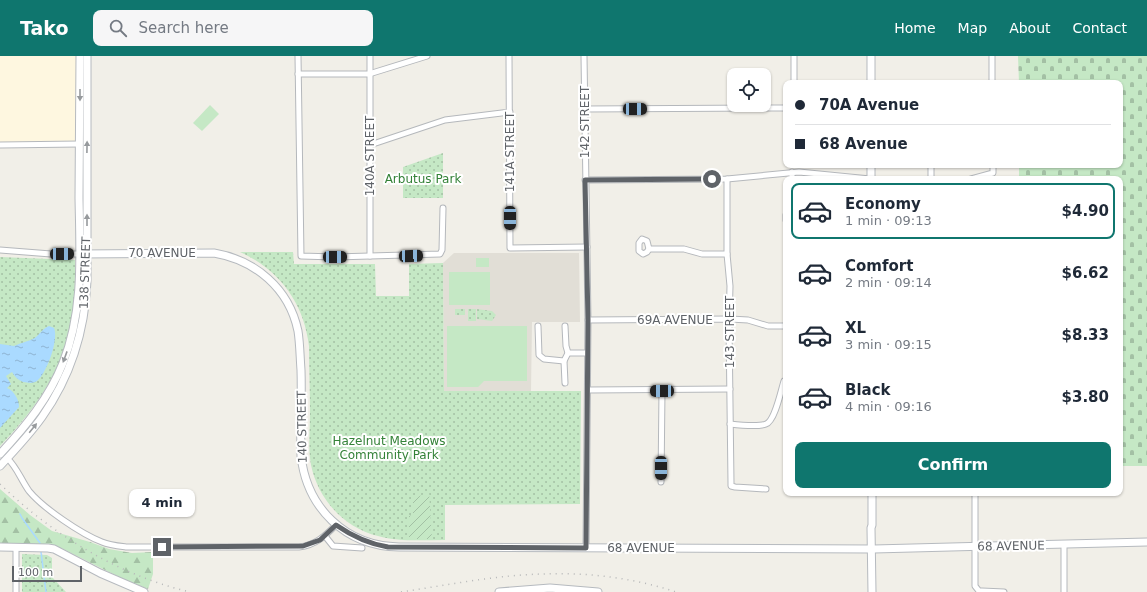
<!DOCTYPE html>
<meta charset="utf-8">
<style>
body{margin:0;font-family:"DejaVu Sans",sans-serif;background:#f6f6f7;color:#1f2937;height:100vh;display:flex;flex-direction:column;font-size:15px;white-space:nowrap}
*{box-sizing:border-box;margin:0}
p{font-size:13px;color:#747a83}
.icon{flex:none;width:22px;height:22px;fill:none;stroke:currentColor;stroke-width:2;stroke-linecap:round;stroke-linejoin:round}
.map{position:relative;flex:1;overflow:hidden}
.sheet{position:absolute;left:783px;top:120px;width:340px;height:320px;display:flex;flex-direction:column;background:#fff;border-radius:8px;box-shadow:0 1px 3px #0004}
.sheet>*{flex:none}
.guide{position:absolute;left:783px;top:24px;width:340px;height:88px;border-radius:8px;box-shadow:0 1px 3px #0004;display:grid;align-content:center;height:88px;padding:0 12px;background:#fff}
.fabs{position:absolute;left:727px;top:12px;display:grid;gap:8px}
.fabs a{display:grid;place-items:center;width:44px;height:44px;border-radius:8px;background:#fff;box-shadow:0 1px 3px #0004;font-size:20px}
.scale{position:absolute;left:12px;bottom:10px;width:70px;box-sizing:border-box;padding-left:4px;border:2px solid #5f6368;border-top:0;font-size:11px;line-height:14px;white-space:nowrap;color:#5f6368;-webkit-text-stroke:3px #fff;paint-order:stroke}
.end{position:absolute;width:18px;height:18px;margin:-9px;border:5px solid #5f6368;background:#fff;box-shadow:0 0 0 2px #fff}
.from{border-radius:50%}
.bubble{position:absolute;height:28px;border-radius:8px;background:#fff;box-shadow:0 1px 3px #0004;font-size:13px;font-weight:600;line-height:28px;text-align:center}
.car{position:absolute;width:12px;height:24px;margin:-12px -6px;border-radius:5px;box-shadow:0 0 3px 1px #0007;background:linear-gradient(#222 24%,#8ab4d8 0 40%,#222 0 76%,#8ab4d8 0 86%,#222 0)}
.guide b{display:flex;align-items:center;gap:14px;height:38px;font-size:15px}
.guide b+b{border-top:1px solid #e0e1e3}
.guide i{width:10px;height:10px;background:#1f2937}
ul{padding:7px 0 0;list-style:none}
li{display:flex;align-items:center;gap:12px;height:56px;margin:0 8px 6px;padding:0 4px;border:2px solid transparent;border-radius:8px}
li div{flex:1}
li b{display:block;font-size:15px}
li em{font-style:normal;font-weight:600}
li.current{border-color:#0f766e}
li>.icon{width:36px;height:36px;stroke-width:1.5}
.button{display:flex;gap:8px;margin-top:auto;padding:8px 12px}
.button a{flex:1;height:46px;border-radius:8px;background:#0f766e;color:#fff;font-size:16px;font-weight:600;line-height:46px;text-align:center}
header{display:flex;align-items:center;gap:24px;box-sizing:border-box;height:56px;padding:0 20px;background:#0f766e;color:#fff}
header strong{font-size:19px}
nav{display:flex;gap:22px;margin-inline-start:auto;font-size:14px}
.search{width:280px;height:36px;background:#f6f6f7;display:flex;align-items:center;gap:10px;box-sizing:border-box;padding:0 14px;border-radius:8px;color:#747a83;font-size:15px}
.map>svg:first-child{display:block}
.commercial{fill:#fef7e0}
.education{fill:#e1ded6}
.grass{fill:#c5e8c5}
.forest{fill:url(#forest-firs)}
.cemetery{fill:url(#cemetery-stones)}
.park{fill:url(#park-dots)}
.garden{fill:url(#garden-furrows)}
.water{fill:url(#water-ripples)}
.lines{fill:none;stroke-linecap:round;stroke-linejoin:round}
.stream{stroke:#aadaff;stroke-width:1.5}
.street-casing{stroke:#b5b8bc;stroke-width:7}
.secondary-casing{stroke:#b6babf;stroke-width:9}
.street{stroke:#fff;stroke-width:5}
.secondary{stroke:#fff;stroke-width:7}
.rail{stroke:#b6b7b8;stroke-width:1.5;stroke-dasharray:1 5;stroke-linecap:butt}
.oneway{fill:#979a9d}
.route{stroke:#5f6368;stroke-width:5}
.labels{text-anchor:middle;stroke-width:4;stroke-linejoin:round;paint-order:stroke}
.street-label{font-size:12px;fill:#5f6368;stroke:#fff}
.park-label{font-size:12px;fill:#348238;stroke:#fff}
</style>
<header>
<strong>Tako</strong>
<div class="search"><svg class="icon" aria-label="search" viewBox="0 0 24 24"><circle cx="10" cy="10" r="6"/><path d="M15 15l6 6"/></svg>Search here</div>
<nav><a>Home</a><a>Map</a><a>About</a><a>Contact</a></nav>
</header>
<div class="map">
<svg width="1147" height="536" viewBox="0 0 1147 536">
<defs>
<pattern id="forest-firs" width="22" height="20" patternUnits="userSpaceOnUse"><rect width="22" height="20" fill="#c5e8c5"/><path d="M5 1l3.5 6h-7zM16 11l3.5 6h-7z" fill="#a3c0a4"/></pattern>
<pattern id="cemetery-stones" width="16" height="16" patternUnits="userSpaceOnUse"><rect width="16" height="16" fill="#c5e8c5"/><path d="M2 7V4a2 2 0 0 1 4 0v3zM10 15v-3a2 2 0 0 1 4 0v3z" fill="#a3c0a4"/></pattern>
<pattern id="park-dots" width="8" height="8" patternUnits="userSpaceOnUse"><rect width="8" height="8" fill="#c5e8c5"/><path d="M2 2h.1M6 6h.1" fill="none" stroke="#a3c0a4" stroke-width="1.8" stroke-linecap="round"/></pattern>
<pattern id="garden-furrows" width="10" height="10" patternUnits="userSpaceOnUse"><rect width="10" height="10" fill="#c5e8c5"/><path d="M-1 1l2-2M0 10L10 0M9 11l2-2" fill="none" stroke="#a3c0a4"/></pattern>
<pattern id="water-ripples" width="26" height="14" patternUnits="userSpaceOnUse"><rect width="26" height="14" fill="#aadaff"/><path d="M2 4q2-2 4 0t4 0M15 11q2-2 4 0t4 0" fill="none" stroke="#8eb4d2"/></pattern>
</defs>
<rect width="100%" height="100%" fill="#f1efe8"/>
<polygon class="commercial" points="0,0 78,0 80,89 0,89"/>
<polygon class="education" points="454,197 579,197 580,266 532,266 531,335 444,335 443,207"/>
<g class="grass">
<polygon points="210,49 219,58 202,75 193,67"/>
<rect x="476" y="202" width="13" height="9"/>
<rect x="449" y="216" width="41" height="33"/>
<polygon points="447,270 527,270 527,325 484,325 478,331 447,331"/>
</g>
<polygon class="forest" points="0,433 30,459 52,475 90,486 109,493 132,497 153,496 153,518 148,533 119,521 61,492 49,489 0,487"/>
<polygon class="cemetery" points="1018,0 1147,0 1147,410 1120,410 1120,123 1019,123 1019,109 1120,109 1120,27 1019,27"/>
<g class="park">
<polygon points="443,97 443,142 403,142 403,111"/>
<path d="M240,196H293L294,208H375L376,240H409V208L443,207L444,335H581L580,448L445,449V484C423,484 399,486 378,480C344,472 318,443 311,409C308,392 310,374 310,357C310,335 309,313 309,290C304,248 280,214 240,196Z"/>
<path d="M0,201L75,204C75,222 75,241 73,259C64,313 37,351 0,390Z"/>
<rect x="455" y="253" width="10" height="6"/>
<rect x="468" y="253" width="8" height="12"/>
<polygon points="477,253 492,255 496,259 492,265 477,263"/>
<polygon points="22,498 47,499 52,502 52,521 66,536 22,536"/>
</g>
<polygon class="garden" points="429,436 432,483 409,483 409,460 413,459 413,443"/>
<path class="water" d="M49,270L54,272C59,283 47,316 38,324C34,328 29,327 23,326C18,324 15,321 12,316L6,320L11,328L7,332C14,335 19,343 19,351L0,372V288L14,290C20,287 33,284 36,281C41,277 42,273 49,270Z"/>
<g class="lines">
<g class="stream">
<polyline points="20,458 22,462 40,487"/>
<polyline points="41,496 46,536"/>
</g>
<g class="street-casing">
<g id="street">
<polyline points="298,0 301,200 335,201 440,198 442,194 443,152"/>
<polyline points="370,0 370,200"/>
<polyline points="509,0 510,192 587,191"/>
<polyline points="584,0 588,264 586,492"/>
<polyline points="794,0 794,27"/>
<polyline points="992,0 992,27"/>
<polyline points="298,18 369,18 427,0"/>
<polyline points="585,53 786,52"/>
<polyline points="0,89 79,88"/>
<polyline points="370,89 445,64 510,56"/>
<polyline points="792,116 792,123"/>
<polyline points="727,123 727,198 730,230 729,269 731,427 731,430 735,431 766,433"/>
<polyline points="931,123 931,109"/>
<polyline points="971,123 993,117 993,109"/>
<polyline points="585,124 727,123 799,116 870,123"/>
<polyline points="786,159 786,164"/>
<polygon points="642,183 647,185 649,193 647,196 643,198 639,195 639,187"/>
<polyline points="649,193 684,193 702,198 727,198"/>
<polyline points="0,194 51,198 80,198"/>
<polyline points="588,264 730,263 748,264 768,270 786,270"/>
<polyline points="538,270 539,299 544,303 564,305"/>
<polyline points="568,297 587,297"/>
<polyline points="565,327 564,305 568,297 566,290 565,270"/>
<polyline points="588,334 730,333"/>
<path d="M730,368C739,369 758,371 766,368C775,365 781,334 784,325"/>
<path d="M7,402C17,411 21,424 29,435C43,452 81,478 102,486C109,489 118,490 126,491H299C316,489 325,480 336,469"/>
<polyline points="661,426 662,335"/>
<polyline points="975,437 975,530 979,535 982,535 1004,536"/>
<polyline points="325,480 333,490 362,492"/>
<polyline points="16,491 16,536"/>
<polyline points="1064,536 1064,488"/>
</g>
</g>
<g class="secondary-casing">
<g id="secondary">
<polyline points="871,0 871,27"/>
<polyline points="871,109 871,123"/>
<path d="M80,198L214,197C255,204 289,232 298,275C300,288 300,301 301,314C302,343 300,371 301,400C307,452 345,490 399,491L871,493"/>
<path d="M0,398C26,370 49,342 63,307C84,254 80,198 79,142C79,95 80,47 80,0"/>
<path d="M0,410C15,394 30,378 42,361C71,320 85,274 87,225V0"/>
<polyline points="0,491 48,492 54,493 100,517 144,536"/>
<polyline points="874,493 1147,486"/>
<polyline points="499,536 550,532 598,536"/>
<polyline points="872,536 871,472 872,469 872,437"/>
</g>
</g>
<use href="#street" class="street"/>
<use href="#secondary" class="secondary"/>
<g class="rail">
<path d="M0,428C53,479 118,519 190,536"/>
<path d="M401,536C448,529 496,519 543,518C587,516 634,522 676,536"/>
</g>
</g>
<defs><path id="oneway-solid" d="M-6-.8H1V-3.2L6.5 0L1 3.2V.8H-6Z"/></defs>
<g class="oneway">
<use href="#oneway-solid" transform="translate(80 39) rotate(90)"/>
<use href="#oneway-solid" transform="translate(87 91) rotate(-89)"/>
<use href="#oneway-solid" transform="translate(87 164) rotate(-90)"/>
<use href="#oneway-solid" transform="translate(65 301) rotate(110)"/>
<use href="#oneway-solid" transform="translate(33 372) rotate(-51)"/>
</g>
<g class="lines">
<path class="route" d="M162,491L303,490L320,484L336,469C352,480 369,488 388,491L586,492L588,264L585,124L712,123"/>
</g>
<g class="labels">
<g class="street-label">
<text transform="translate(585 66) rotate(-90)" y="4">142 STREET</text>
<text transform="translate(510 96) rotate(-90)" y="4">141A STREET</text>
<text transform="translate(370 100) rotate(-90)" y="4">140A STREET</text>
<text x="162" y="201">70 AVENUE</text>
<text transform="translate(85 217) rotate(-88)" y="4">138 STREET</text>
<text x="675" y="268">69A AVENUE</text>
<text transform="translate(730 276) rotate(-90)" y="4">143 STREET</text>
<text transform="translate(302 371) rotate(-91)" y="4">140 STREET</text>
<text transform="translate(1011 490) rotate(-1)" y="4">68 AVENUE</text>
<text x="641" y="496">68 AVENUE</text>
</g>
<g class="park-label">
<text x="423" y="127">Arbutus Park</text>
<text x="389" y="389">Hazelnut Meadows<tspan x="389" dy="14">Community Park</tspan></text>
</g>
</g>
</svg>
<div class="fabs">
<a><svg class="icon" aria-label="locate" viewBox="0 0 24 24"><circle cx="12" cy="12" r="6"/><path d="M12 2v4M12 18v4M2 12h4M18 12h4"/></svg></a>
</div>
<div class="scale">100 m</div>
<i class="end from" style="left:712px;top:123px"></i>
<i class="end" style="left:162px;top:491px"></i>
<div class="bubble" style="left:129px;top:433px;width:66px">4 min</div>
<i class="car" style="left:635px;top:53px;rotate:90deg"></i>
<i class="car" style="left:510px;top:162px;rotate:180deg"></i>
<i class="car" style="left:62px;top:198px;rotate:89deg"></i>
<i class="car" style="left:411px;top:200px;rotate:88deg"></i>
<i class="car" style="left:335px;top:201px;rotate:90deg"></i>
<i class="car" style="left:662px;top:335px;rotate:270deg"></i>
<i class="car" style="left:661px;top:412px;rotate:180deg"></i>
<div class="guide">
<b><i class="from"></i>70A Avenue</b>
<b><i></i>68 Avenue</b>
</div>
<section class="sheet">
<ul>
<li class="current"><svg class="icon" aria-label="car" viewBox="0 0 24 24"><path d="M5 17H2v-5l4-1 3-4h7l3 4 3 1v5h-3M9 17h6M6 11h13"/><circle cx="7" cy="17" r="2"/><circle cx="17" cy="17" r="2"/></svg><div><b>Economy</b><p>1 min · 09:13</p></div><em>$4.90</em></li>
<li><svg class="icon" aria-label="car" viewBox="0 0 24 24"><path d="M5 17H2v-5l4-1 3-4h7l3 4 3 1v5h-3M9 17h6M6 11h13"/><circle cx="7" cy="17" r="2"/><circle cx="17" cy="17" r="2"/></svg><div><b>Comfort</b><p>2 min · 09:14</p></div><em>$6.62</em></li>
<li><svg class="icon" aria-label="car" viewBox="0 0 24 24"><path d="M5 17H2v-5l4-1 3-4h7l3 4 3 1v5h-3M9 17h6M6 11h13"/><circle cx="7" cy="17" r="2"/><circle cx="17" cy="17" r="2"/></svg><div><b>XL</b><p>3 min · 09:15</p></div><em>$8.33</em></li>
<li><svg class="icon" aria-label="car" viewBox="0 0 24 24"><path d="M5 17H2v-5l4-1 3-4h7l3 4 3 1v5h-3M9 17h6M6 11h13"/><circle cx="7" cy="17" r="2"/><circle cx="17" cy="17" r="2"/></svg><div><b>Black</b><p>4 min · 09:16</p></div><em>$3.80</em></li>
</ul>
<div class="button"><a>Confirm</a></div>
</section>
</div>
